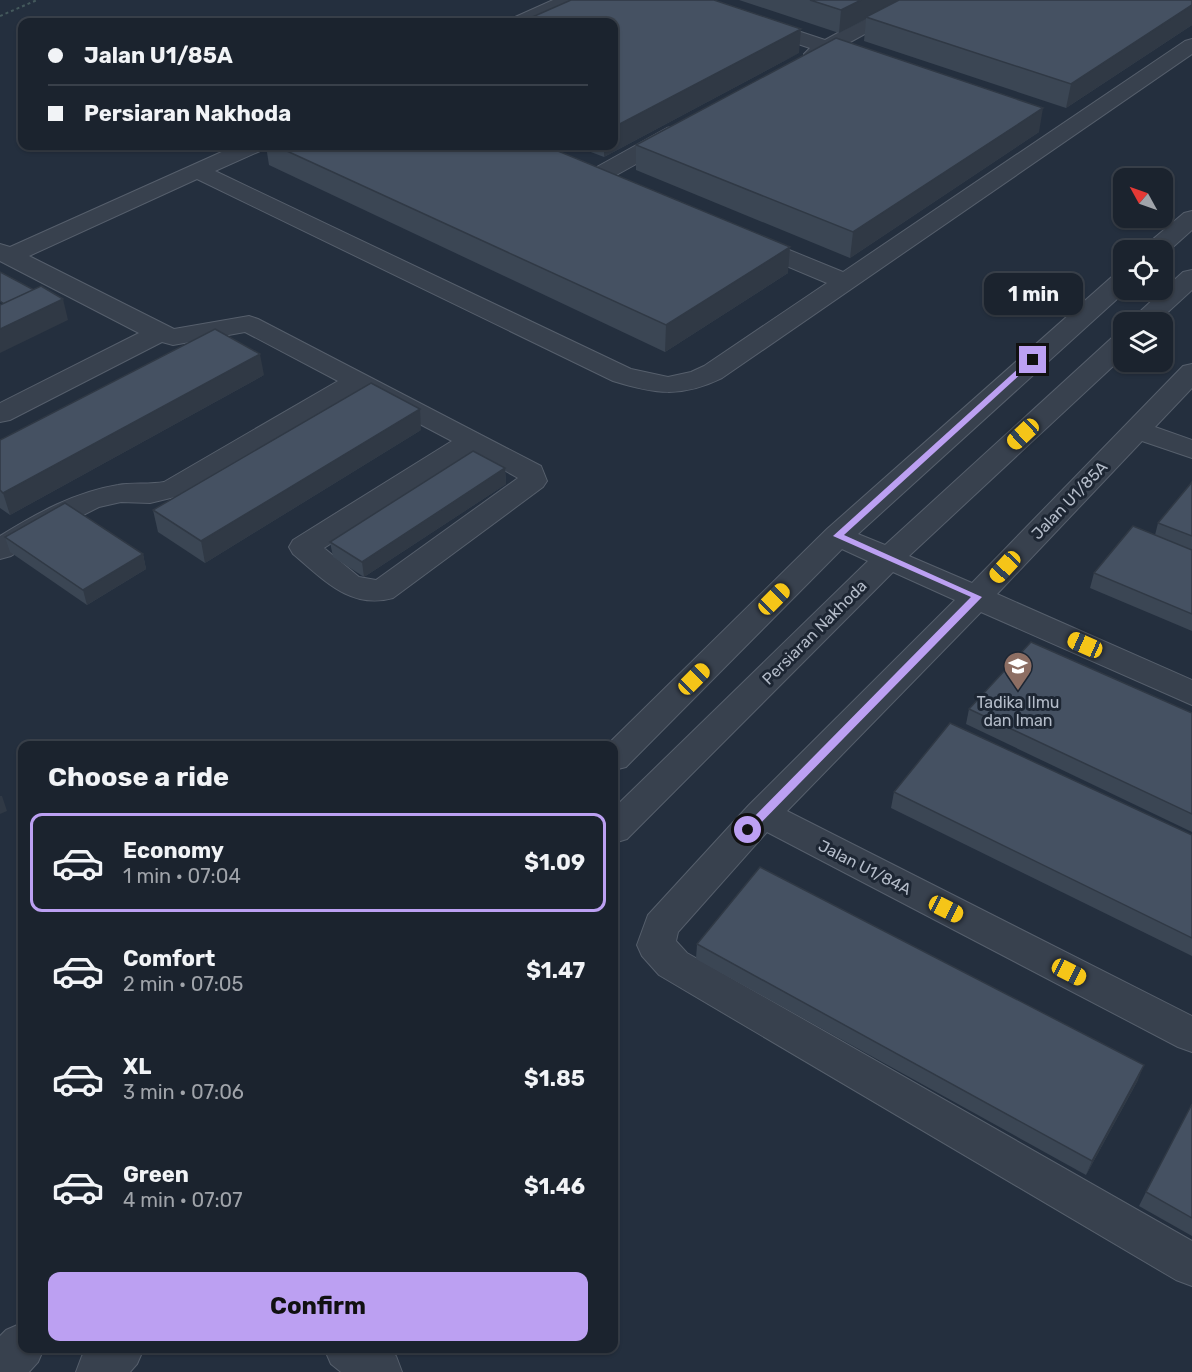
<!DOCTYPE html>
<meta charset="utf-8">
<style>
body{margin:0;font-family:Rubik,sans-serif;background:#242b36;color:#f1f3f6;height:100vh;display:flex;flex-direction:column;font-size:22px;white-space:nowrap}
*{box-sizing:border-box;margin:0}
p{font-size:20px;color:#a0a4aa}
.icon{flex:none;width:33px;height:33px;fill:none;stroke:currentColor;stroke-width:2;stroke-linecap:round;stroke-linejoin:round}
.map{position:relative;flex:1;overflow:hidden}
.details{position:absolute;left:18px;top:741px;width:600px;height:612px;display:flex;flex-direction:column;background:#1b232e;border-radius:12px;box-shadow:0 2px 4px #0004,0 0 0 2px #39404a}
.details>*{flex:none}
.top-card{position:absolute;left:18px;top:18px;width:600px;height:132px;border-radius:12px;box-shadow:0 2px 4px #0004,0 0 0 2px #39404a;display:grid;align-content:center;height:132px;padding:0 30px;background:#1b232e}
.needle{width:39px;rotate:310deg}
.buttons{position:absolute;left:1113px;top:168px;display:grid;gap:12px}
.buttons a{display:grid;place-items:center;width:60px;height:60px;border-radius:12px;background:#1b232e;box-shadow:0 2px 4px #0004,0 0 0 2px #39404a;font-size:30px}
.end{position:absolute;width:27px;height:27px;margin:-14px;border:8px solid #bca0f2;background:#111;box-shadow:0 0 0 3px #111}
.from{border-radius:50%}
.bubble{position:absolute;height:42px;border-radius:12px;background:#1b232e;box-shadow:0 2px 4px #0004,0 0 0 2px #39404a;font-size:20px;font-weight:700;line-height:42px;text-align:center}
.car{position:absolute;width:18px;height:36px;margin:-18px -9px;border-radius:8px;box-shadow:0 0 4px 2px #0007;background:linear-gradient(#f5c518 24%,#345 0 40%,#f5c518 0 76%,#345 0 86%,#f5c518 0)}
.top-card b{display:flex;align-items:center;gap:21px;height:57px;font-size:22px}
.top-card b+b{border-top:2px solid #39404a}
.top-card i{width:15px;height:15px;background:#f1f3f6}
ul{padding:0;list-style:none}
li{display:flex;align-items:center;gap:18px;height:99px;margin:0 12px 9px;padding:0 18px;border:3px solid transparent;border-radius:12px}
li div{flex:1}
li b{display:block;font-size:22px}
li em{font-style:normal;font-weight:700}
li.active{border-color:#bca0f2}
li>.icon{width:54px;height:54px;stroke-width:1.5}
h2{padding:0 30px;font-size:27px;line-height:72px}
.action{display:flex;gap:12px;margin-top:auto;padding:12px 30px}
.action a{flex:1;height:69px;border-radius:12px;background:#bca0f2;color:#111;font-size:24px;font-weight:700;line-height:69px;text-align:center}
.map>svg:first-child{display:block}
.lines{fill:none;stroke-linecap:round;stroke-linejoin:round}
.minor-casing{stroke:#565f6c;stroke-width:2}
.path{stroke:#44595c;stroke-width:2;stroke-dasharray:3 3;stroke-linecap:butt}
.minor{fill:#38414e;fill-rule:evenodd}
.wall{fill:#3b4654}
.shaded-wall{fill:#303945}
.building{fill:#455162;stroke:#303945;stroke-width:1.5}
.route{fill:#bca0f2}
.labels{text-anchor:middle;stroke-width:6;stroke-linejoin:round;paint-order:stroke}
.street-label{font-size:16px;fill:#b4bcc9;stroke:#1d2633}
.poi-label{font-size:16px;fill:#b4bcc9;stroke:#1d2633}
</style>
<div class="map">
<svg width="1192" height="1372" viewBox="0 0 1192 1372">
<rect width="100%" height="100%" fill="#242f3e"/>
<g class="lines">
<g class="minor-casing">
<g id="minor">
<polygon points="553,0 579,0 576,4 535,22 510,22 513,18"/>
<path d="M675,0H704L825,40L898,0H922L919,4L843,46L870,55L873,59L870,63C856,67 845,57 831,55C823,54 817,61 807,58L804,54L810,48L678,4Z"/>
<path d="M1192,39V54L722,378C681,398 655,394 613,381L197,179L29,256L174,329L249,316L258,319L541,466L547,481L543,487L393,598C350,610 323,579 293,554L289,547L293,540L452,441L359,392L183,495L150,503L121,502L99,507L46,534L11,556L0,559V536C37,513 75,492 118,485C133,482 148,485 164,482L338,381L245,332L173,345L162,342L10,420L0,422V403L139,333L0,261V244L10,247L235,146H263L260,151L215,171L631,369L668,377L691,372L704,366L827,283L739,246L735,241L739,236L747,234L755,236L843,272L1185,41ZM473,452L518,478L376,580L359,577L324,548Z"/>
<polygon points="675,126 683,128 686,133 683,138 602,183 594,185 586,183 583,178 586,173 667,128"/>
<polygon points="1192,211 1192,230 1164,255 1162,250 1143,250 1146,245 1184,213"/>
<polygon points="1192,270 1192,290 1157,322 1131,322 1134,317 1183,272"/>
<polygon points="1124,272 1124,290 1127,290 858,534 885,545 1115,335 1124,333 1124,356 909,556 972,583 1183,366 1192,364 1192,388 1155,427 1192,440 1192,458 1142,441 997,594 1192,680 1192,705 981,612 787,811 1192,1016 1192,1052 1178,1047 767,832 678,932 676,941 687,953 1192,1241 1192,1286 1176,1280 659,975 642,956 637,945 648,915 749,805 955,600 893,572 627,839 614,843 614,808 868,561 842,549 626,767 614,770 614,746 606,746 827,529 1115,274"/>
<polygon points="22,1323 22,1348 44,1348 38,1362 29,1372 0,1372 0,1336 6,1330"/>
<polygon points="89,1348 144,1348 137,1364 130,1372 76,1372 82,1356"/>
<polygon points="324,1348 386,1348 396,1356 402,1372 341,1372 331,1364"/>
</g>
</g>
<polyline class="path" points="0,16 37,0"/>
<use href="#minor" class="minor"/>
</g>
<g class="wall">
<polygon points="739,0 1192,0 1192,25 1066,108 864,41 866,19 839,33"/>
<polygon points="799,53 604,157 575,146 614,146"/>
<polygon points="1039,132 850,258 636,170 636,145"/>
<polygon points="266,146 546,146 788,273 665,352 269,165"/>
<polygon points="264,375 10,515 0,508 0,440"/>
<polygon points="421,430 205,563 158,532 153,510"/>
<polygon points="505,468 506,484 364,577 333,557 330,542"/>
<polygon points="1192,482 1192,631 1090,588 1094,573 1155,535 1158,523"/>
<polygon points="5,537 143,554 146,569 87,605 10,552"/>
<polygon points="969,709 1192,713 1192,832 966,724"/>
<polygon points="894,792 1192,835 1192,956 891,808"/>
<polygon points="697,944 1138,1080 1086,1175 696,959"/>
<polygon points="1192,1104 1192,1236 1139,1206 1146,1192"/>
</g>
<g class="shaded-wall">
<polygon points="861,0 901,0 866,17 866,19 839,33 841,10"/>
<polygon points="1192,5 1192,25 1066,108 1071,84"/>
<polygon points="801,29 799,53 604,157 604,146 614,146 614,127"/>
<polygon points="1043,108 1039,132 850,258 853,232"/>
<polygon points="790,247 788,273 665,352 666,325"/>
<polygon points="63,299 68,320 0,353 0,329"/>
<polygon points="260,354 264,375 10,515 3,493"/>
<polygon points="420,409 421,430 205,563 201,541"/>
<polygon points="505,468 506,484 364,577 362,562"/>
<polygon points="143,554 146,569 87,605 83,590"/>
<polygon points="0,796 2,796 7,811 0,814"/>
<polygon points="1144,1065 1138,1080 1086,1175 1092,1161"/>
</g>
<g class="building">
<polygon points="571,0 714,0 801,29 614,127 614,22 521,22"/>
<polygon points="810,0 861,0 841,10"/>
<polygon points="899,0 1192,0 1192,5 1071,84 866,17"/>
<polygon points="836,38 1043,108 853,232 636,145"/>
<polygon points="276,146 546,146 790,247 666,325"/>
<polygon points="0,272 34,290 4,304 0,301"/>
<polygon points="41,286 63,299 0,329 0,305"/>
<polygon points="215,329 260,354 3,493 0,490 0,440"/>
<polygon points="371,383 420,409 201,541 153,510"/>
<polygon points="473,451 505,468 362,562 330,542"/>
<polygon points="1192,482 1192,536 1158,523"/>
<polygon points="65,503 143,554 83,590 5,537"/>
<polygon points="1133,526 1192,550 1192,614 1094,573"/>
<polygon points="1031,642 1192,713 1192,814 969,709"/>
<polygon points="950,723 1192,835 1192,938 894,792"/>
<polygon points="760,867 1144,1065 1092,1161 697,944"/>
<polygon points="1192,1104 1192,1218 1146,1192"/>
</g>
<polygon class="route" points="1030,358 1036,360 844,535 982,597 751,833 744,833 744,827 971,597 833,536"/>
<defs>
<g id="school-pin" transform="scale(1.5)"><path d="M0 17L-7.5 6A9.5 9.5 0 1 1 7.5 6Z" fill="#8d6e63" stroke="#1d2633"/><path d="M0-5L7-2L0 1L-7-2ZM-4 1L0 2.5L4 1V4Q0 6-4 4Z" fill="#fff"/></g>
</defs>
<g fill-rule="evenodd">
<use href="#school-pin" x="1018" y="666"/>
</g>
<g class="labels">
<g class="street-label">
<text transform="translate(1069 500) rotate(-46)" y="6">Jalan U1/85A</text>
<text transform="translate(814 632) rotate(-45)" y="6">Persiaran Nakhoda</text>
<text transform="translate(865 867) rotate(27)" y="6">Jalan U1/84A</text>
</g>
<g class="poi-label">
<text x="1018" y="708">Tadika Ilmu<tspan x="1018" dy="18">dan Iman</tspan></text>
</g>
</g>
</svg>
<div class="buttons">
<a><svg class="needle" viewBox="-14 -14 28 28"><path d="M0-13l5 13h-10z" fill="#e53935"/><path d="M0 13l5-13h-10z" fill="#a0a4aa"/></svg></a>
<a><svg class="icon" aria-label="locate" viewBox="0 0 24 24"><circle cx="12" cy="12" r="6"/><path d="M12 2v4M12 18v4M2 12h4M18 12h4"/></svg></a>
<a><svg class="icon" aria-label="layers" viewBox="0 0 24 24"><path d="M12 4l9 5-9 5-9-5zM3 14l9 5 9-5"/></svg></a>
</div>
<i class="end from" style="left:748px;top:830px"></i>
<i class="end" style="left:1033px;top:360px"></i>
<div class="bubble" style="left:984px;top:273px;width:99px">1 min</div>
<i class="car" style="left:1023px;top:434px;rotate:227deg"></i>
<i class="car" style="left:1005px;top:567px;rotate:223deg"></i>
<i class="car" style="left:774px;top:599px;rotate:45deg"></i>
<i class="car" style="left:1085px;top:645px;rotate:294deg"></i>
<i class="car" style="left:694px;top:679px;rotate:45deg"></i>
<i class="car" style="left:946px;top:909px;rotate:117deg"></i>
<i class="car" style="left:1069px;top:972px;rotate:117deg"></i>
<div class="top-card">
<b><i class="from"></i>Jalan U1/85A</b>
<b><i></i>Persiaran Nakhoda</b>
</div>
<section class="details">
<h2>Choose a ride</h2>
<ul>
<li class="active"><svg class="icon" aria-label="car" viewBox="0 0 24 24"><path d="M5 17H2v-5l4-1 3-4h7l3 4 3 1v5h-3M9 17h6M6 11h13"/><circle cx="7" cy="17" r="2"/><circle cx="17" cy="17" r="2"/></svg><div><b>Economy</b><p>1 min · 07:04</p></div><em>$1.09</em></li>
<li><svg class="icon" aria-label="car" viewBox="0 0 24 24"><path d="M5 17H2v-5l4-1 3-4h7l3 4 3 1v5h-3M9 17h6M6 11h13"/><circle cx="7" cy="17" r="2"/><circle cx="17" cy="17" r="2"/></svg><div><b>Comfort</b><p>2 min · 07:05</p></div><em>$1.47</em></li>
<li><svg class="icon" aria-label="car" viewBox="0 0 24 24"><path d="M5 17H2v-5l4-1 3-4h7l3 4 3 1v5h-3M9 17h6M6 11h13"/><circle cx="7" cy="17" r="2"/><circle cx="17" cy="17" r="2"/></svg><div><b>XL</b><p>3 min · 07:06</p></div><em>$1.85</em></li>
<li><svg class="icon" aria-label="car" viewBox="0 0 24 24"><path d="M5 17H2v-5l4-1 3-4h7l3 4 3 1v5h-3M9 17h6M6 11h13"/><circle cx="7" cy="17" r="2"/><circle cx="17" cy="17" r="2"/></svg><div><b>Green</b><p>4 min · 07:07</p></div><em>$1.46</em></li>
</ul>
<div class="action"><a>Confirm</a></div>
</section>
</div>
